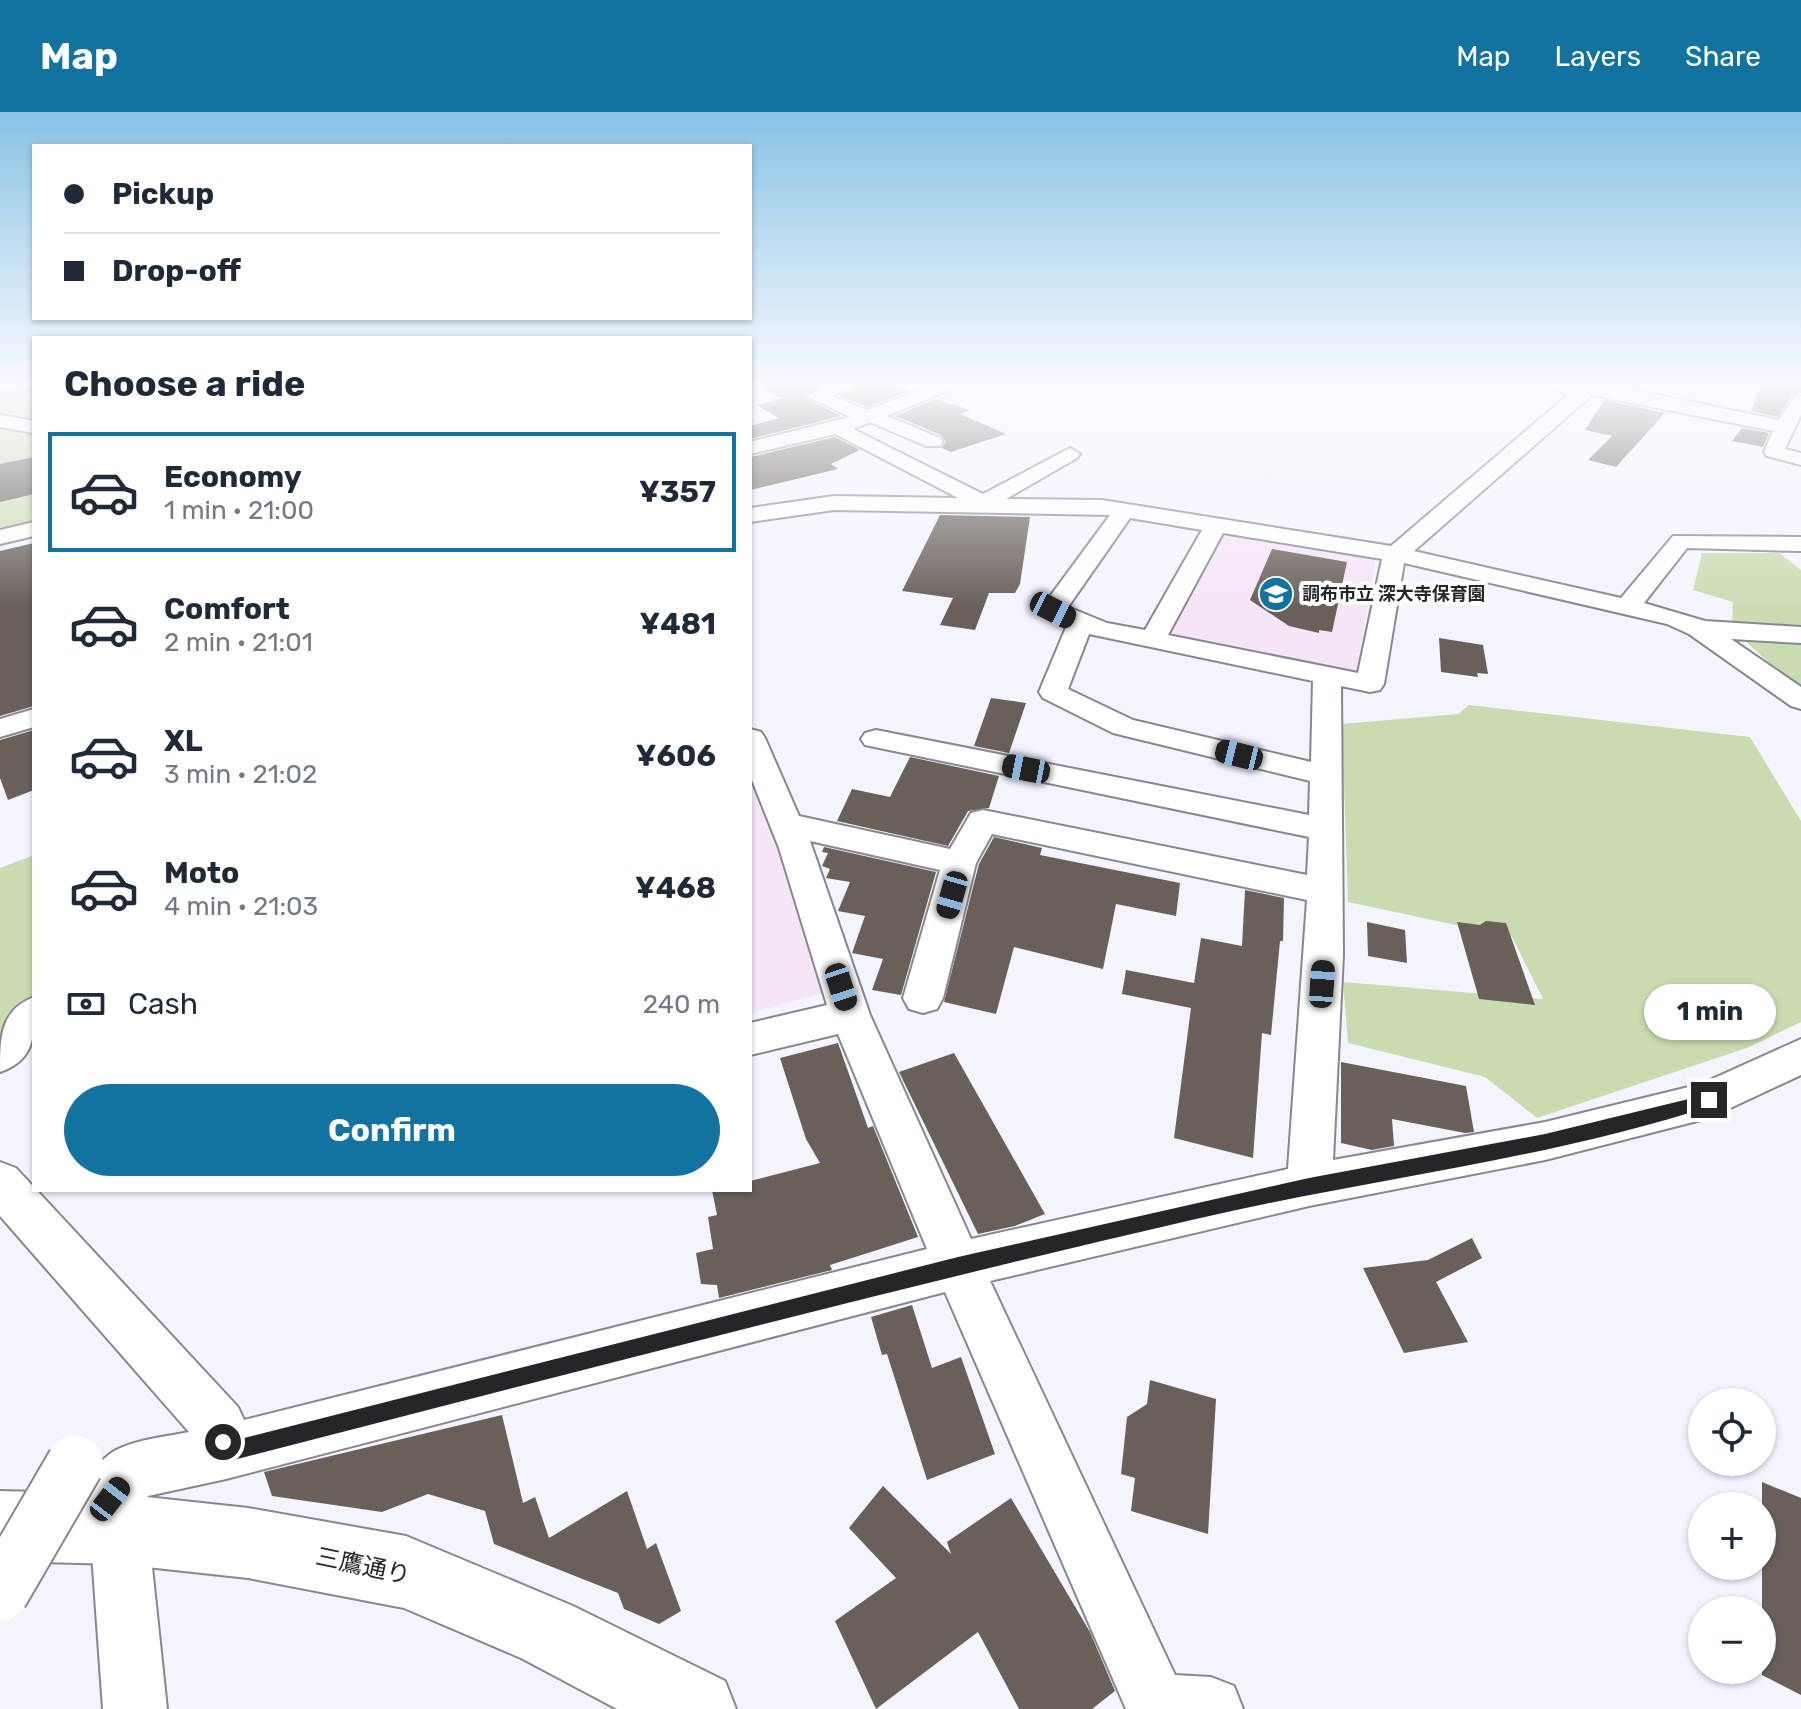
<!DOCTYPE html>
<meta charset="utf-8">
<style>
body{margin:0;font-family:Rubik,"Noto Sans JP",sans-serif;background:#f6f6f7;color:#1f2937;height:100vh;display:flex;flex-direction:column;font-size:30px;white-space:nowrap}
*{box-sizing:border-box;margin:0}
p{font-size:26px;color:#747a83}
.icon{flex:none;width:44px;height:44px;fill:none;stroke:currentColor;stroke-width:2;stroke-linecap:round;stroke-linejoin:round}
.map{position:relative;flex:1;overflow:hidden}
.details{position:absolute;left:32px;top:224px;width:720px;height:856px;display:flex;flex-direction:column;background:#fff;border-radius:0px;box-shadow:0 2px 6px #0004}
.details>*{flex:none}
.banner{position:absolute;left:32px;top:32px;width:720px;height:176px;border-radius:0px;box-shadow:0 2px 6px #0004;display:grid;align-content:center;height:176px;padding:0 32px;background:#fff}
.tools{position:absolute;left:1688px;top:1276px;display:grid;gap:16px}
.tools a{display:grid;place-items:center;width:88px;height:88px;border-radius:50%;background:#fff;box-shadow:0 2px 6px #0004;font-size:40px}
.end{position:absolute;width:36px;height:36px;margin:-18px;border:10px solid #26262a;background:#fff;box-shadow:0 0 0 4px #fff}
.from{border-radius:50%}
.bubble{position:absolute;height:56px;border-radius:28px;background:#fff;box-shadow:0 2px 6px #0004;font-size:26px;font-weight:700;line-height:56px;text-align:center}
.car{position:absolute;width:24px;height:48px;margin:-24px -12px;border-radius:10px;box-shadow:0 0 6px 2px #0007;background:linear-gradient(#222 24%,#8ab4d8 0 40%,#222 0 76%,#8ab4d8 0 86%,#222 0)}
.banner b{display:flex;align-items:center;gap:28px;height:76px;font-size:30px}
.banner b+b{border-top:2px solid #e0e1e3}
.banner i{width:20px;height:20px;background:#1f2937}
ul{padding:0;list-style:none}
li{display:flex;align-items:center;gap:24px;height:120px;margin:0 16px 12px;padding:0 16px;border:4px solid transparent;border-radius:0px}
li div{flex:1}
li b{display:block;font-size:30px}
li em{font-style:normal;font-weight:700}
li.selected{border-color:#1373a0}
li>.icon{width:72px;height:72px;stroke-width:1.5}
h2{padding:0 32px;font-size:36px;line-height:96px}
.pay{display:flex;align-items:center;gap:20px;height:88px;padding:0 32px;font-size:30px}
.pay p{margin-inline-start:auto}
.primary-button{display:flex;gap:16px;margin-top:auto;padding:16px 32px}
.primary-button a{flex:1;height:92px;border-radius:48px;background:#1373a0;color:#fff;font-size:32px;font-weight:700;line-height:92px;text-align:center}
header{display:flex;align-items:center;gap:48px;box-sizing:border-box;height:112px;padding:0 40px;background:#1373a0;color:#fff}
header strong{font-size:38px}
nav{display:flex;gap:44px;margin-inline-start:auto;font-size:28px}
.map>svg:first-child{display:block}
.education{fill:#f6e5f7}
.green{fill:#c9dcb1}
.building{fill:#69605a}
.lines{fill:none;stroke-linecap:round;stroke-linejoin:round}
.minor-casing{stroke:#878791;stroke-width:4}
.major-casing{stroke:#878791;stroke-width:4}
.minor{fill:#fff;fill-rule:evenodd}
.major{fill:#fff;fill-rule:evenodd}
.minor-bridge-casing{stroke:#878791;stroke-width:60;stroke-linecap:butt}
.minor-bridge{stroke:#fff;stroke-width:56}
.route{fill:#26262a}
.labels{text-anchor:middle;stroke-width:8;stroke-linejoin:round;paint-order:stroke}
.far-poi-label{font-size:18px;font-weight:bold;fill:#26262a;stroke:#fff;text-anchor:start}
.near-street-label{font-size:24px;fill:#26262a;stroke:#fff}
</style>
<header>
<strong>Map</strong>
<nav><a>Map</a><a>Layers</a><a>Share</a></nav>
</header>
<div class="map">
<svg width="1801" height="1597" viewBox="0 0 1801 1597">
<rect width="100%" height="100%" fill="#f4f4ff"/>
<g class="education">
<polygon points="1218,415 1376,442 1356,565 1161,523"/>
<polygon points="750,641 781,748 827,880 750,901"/>
</g>
<g class="green">
<polygon points="0,272 34,272 34,410 0,418"/>
<polygon points="1702,441 1779,441 1801,458 1801,580 1732,517 1733,490 1693,478"/>
<polygon points="1469,593 1750,625 1801,709 1801,910 1747,936 1537,1006 1485,965 1348,931 1343,870 1543,887 1512,825 1348,790 1342,612 1458,602"/>
<polygon points="34,743 34,887 0,929 0,756"/>
</g>
<g class="building">
<polygon points="750,272 825,272 804,285 841,304 750,327 750,314 779,306 757,293 783,286"/>
<polygon points="862,272 887,272 910,279 867,295 839,284"/>
<polygon points="1762,272 1801,272 1801,281 1793,283 1778,305 1751,299"/>
<polygon points="935,287 970,298 960,302 1006,322 951,340 942,336 946,330 941,323 895,304"/>
<polygon points="1604,288 1665,301 1616,355 1588,348 1612,324 1585,318"/>
<polygon points="1742,316 1769,321 1763,335 1732,329"/>
<polygon points="835,325 860,338 831,352 838,357 750,378 750,345"/>
<polygon points="34,345 34,382 0,390 0,352"/>
<polygon points="940,403 1030,405 1020,472 1015,481 989,481 975,518 940,513 953,486 902,479"/>
<polygon points="34,431 34,594 0,604 0,439"/>
<polygon points="1272,437 1347,450 1332,520 1319,518 1319,521 1289,514 1250,488"/>
<polygon points="1439,526 1483,533 1488,562 1477,561 1478,565 1441,560"/>
<polygon points="991,586 1026,591 1009,641 974,634"/>
<polygon points="34,618 34,678 8,688 0,666 0,628"/>
<polygon points="910,645 999,664 989,696 968,699 948,734 837,709 852,677 890,685"/>
<polygon points="994,725 1042,736 1040,743 1180,771 1176,804 1116,792 1103,857 1014,835 996,902 944,890 979,752"/>
<polygon points="824,735 936,760 901,883 872,878 883,847 852,841 865,804 838,799 850,770 826,766 830,757 822,754 828,741 822,740"/>
<polygon points="1245,778 1284,786 1283,829 1280,829 1271,923 1262,921 1253,1046 1174,1026 1191,896 1122,882 1126,858 1194,871 1201,826 1242,834"/>
<polygon points="1486,809 1506,811 1535,893 1479,887 1457,810 1480,813"/>
<polygon points="1367,810 1405,818 1407,851 1368,844"/>
<polygon points="838,931 868,1016 873,1014 918,1125 830,1153 832,1158 719,1186 717,1173 701,1172 696,1141 713,1137 708,1105 717,1103 712,1078 750,1078 750,1069 820,1051 806,1027 780,946"/>
<polygon points="954,941 1045,1102 1015,1114 978,1122 899,960"/>
<polygon points="1341,950 1466,974 1474,1020 1465,1021 1392,1007 1394,1034 1372,1038 1341,1031"/>
<polygon points="1472,1126 1482,1146 1436,1170 1468,1230 1404,1241 1363,1156 1428,1148"/>
<polygon points="912,1193 932,1256 961,1245 995,1342 927,1368 887,1242 882,1243 871,1205"/>
<polygon points="1150,1268 1216,1287 1208,1422 1131,1399 1135,1366 1121,1362 1127,1305 1147,1292"/>
<polygon points="502,1303 523,1391 535,1385 549,1426 627,1379 647,1437 656,1431 681,1499 659,1512 624,1497 618,1481 494,1432 485,1399 428,1382 382,1400 272,1384 264,1360"/>
<polygon points="1762,1370 1801,1386 1801,1583 1762,1563"/>
<polygon points="883,1374 951,1442 947,1430 1011,1386 1090,1520 1115,1579 1092,1597 1019,1597 978,1520 876,1597 835,1509 896,1466 849,1416"/>
</g>
<g class="lines">
<g class="minor-casing">
<g id="minor">
<polygon points="0,271 20,271 0,280"/>
<path d="M833,271H859L832,284L867,298L939,271H966L887,304L940,326L943,330L940,334H926L870,310L853,317L983,382L1070,336L1080,342L1077,346L1006,387L1102,388L1391,434L1569,282L1534,271H1602L1779,308L1795,285L1801,284V303L1785,337L1801,341V353L1767,344L1764,340L1773,319L1592,283L1414,439L1621,486L1673,424L1801,425V439L1687,436L1644,491L1705,509L1801,515V531L1731,527L1801,575V597L1791,594L1689,522L1667,512L1404,451L1384,572L1380,578L1370,580L1341,574L1343,843L1333,1048L1545,1010L1701,972L1801,927V963L1709,1006L1545,1048L1309,1094L990,1169L1175,1563L1211,1565L1234,1574L1243,1597H1126L945,1180L226,1367L148,1384L138,1396L148,1417L167,1597H103L92,1442L85,1445L65,1436L56,1416C65,1395 96,1348 116,1338C138,1327 165,1325 189,1320L0,1104V1050L16,1056L238,1295L244,1308L927,1137L838,922L750,943V911L827,893L779,736L750,663V617L761,620L765,626L799,704L950,737L971,701L983,698L1307,763L1309,725L865,633L861,627L865,621L876,618L1309,703L1310,669L1113,621L1043,586L1039,580L1067,513L1044,503L1040,498L1110,403L834,398L750,410V396L834,384L958,386L835,322L750,342V330L850,305L807,284ZM1130,406L1202,418L1145,518L1107,511L1068,495ZM1223,421L1382,447L1358,561L1168,523ZM1089,522L1313,569L1311,650L1133,608L1068,577ZM992,722L1307,788L1288,1057L971,1127L870,903L810,729L940,758L903,886L909,897L923,901L937,897L943,886L976,751Z"/>
<polygon points="0,303 34,309 34,321 0,315"/>
<polygon points="34,410 34,424 0,432 0,418"/>
<polygon points="34,597 34,615 0,625 0,607"/>
<path d="M34,885C34,919 38,947 0,960C0,926 0,898 34,885Z"/>
</g>
</g>
<g class="major-casing">
<polygon id="major" points="0,1379 119,1382 248,1396 406,1424 573,1494 725,1569 736,1597 617,1597 521,1546 404,1496 248,1466 119,1452 0,1449"/>
</g>
<use href="#minor" class="minor"/>
<use href="#major" class="major"/>
<g class="minor-bridge-casing">
<polyline id="minor-bridge" points="0,1481 75,1352"/>
</g>
<use href="#minor-bridge" class="minor-bridge"/>
</g>
<linearGradient id="sky" x2="0" y2="1"><stop stop-color="#87c3e4"/><stop offset="0.55" stop-color="#fafaff"/><stop offset="1" stop-color="#fafaff" stop-opacity="0"/></linearGradient>
<rect width="1801" height="495" fill="url(#sky)"/>
<path class="route" d="M1709,982L1717,988L1714,993C1547,1048 1368,1067 1196,1107C871,1182 549,1267 226,1350L219,1347L213,1330L216,1323L223,1320L232,1329L958,1145L1309,1066L1545,1022Z"/>
<defs>
<g id="school-disc" transform="scale(1.8)"><circle r="9.5" fill="#1373a0" stroke="#fff"/><path d="M0-5L7-2L0 1L-7-2ZM-4 1L0 2.5L4 1V4Q0 6-4 4Z" fill="#fff"/></g>
</defs>
<g fill-rule="evenodd">
<use href="#school-disc" x="1276" y="482"/>
</g>
<g class="labels">
<g class="far-poi-label">
<text x="1302" y="488">調布市立 深大寺保育園</text>
</g>
<g class="near-street-label">
<text transform="translate(363 1454) rotate(12)" y="8">三鷹通り</text>
</g>
</g>
</svg>
<div class="tools">
<a><svg class="icon" aria-label="locate" viewBox="0 0 24 24"><circle cx="12" cy="12" r="6"/><path d="M12 2v4M12 18v4M2 12h4M18 12h4"/></svg></a>
<a>+</a>
<a>−</a>
</div>
<i class="end from" style="left:223px;top:1330px"></i>
<i class="end" style="left:1709px;top:988px"></i>
<div class="bubble" style="left:1644px;top:872px;width:132px">1 min</div>
<i class="car" style="left:1053px;top:498px;rotate:117deg"></i>
<i class="car" style="left:1239px;top:643px;rotate:284deg"></i>
<i class="car" style="left:1026px;top:657px;rotate:281deg"></i>
<i class="car" style="left:952px;top:783px;rotate:196deg"></i>
<i class="car" style="left:1322px;top:872px;rotate:4deg"></i>
<i class="car" style="left:841px;top:875px;rotate:162deg"></i>
<i class="car" style="left:110px;top:1387px;rotate:38deg"></i>
<div class="banner">
<b><i class="from"></i>Pickup</b>
<b><i></i>Drop-off</b>
</div>
<section class="details">
<h2>Choose a ride</h2>
<ul>
<li class="selected"><svg class="icon" aria-label="car" viewBox="0 0 24 24"><path d="M5 17H2v-5l4-1 3-4h7l3 4 3 1v5h-3M9 17h6M6 11h13"/><circle cx="7" cy="17" r="2"/><circle cx="17" cy="17" r="2"/></svg><div><b>Economy</b><p>1 min · 21:00</p></div><em>¥357</em></li>
<li><svg class="icon" aria-label="car" viewBox="0 0 24 24"><path d="M5 17H2v-5l4-1 3-4h7l3 4 3 1v5h-3M9 17h6M6 11h13"/><circle cx="7" cy="17" r="2"/><circle cx="17" cy="17" r="2"/></svg><div><b>Comfort</b><p>2 min · 21:01</p></div><em>¥481</em></li>
<li><svg class="icon" aria-label="car" viewBox="0 0 24 24"><path d="M5 17H2v-5l4-1 3-4h7l3 4 3 1v5h-3M9 17h6M6 11h13"/><circle cx="7" cy="17" r="2"/><circle cx="17" cy="17" r="2"/></svg><div><b>XL</b><p>3 min · 21:02</p></div><em>¥606</em></li>
<li><svg class="icon" aria-label="car" viewBox="0 0 24 24"><path d="M5 17H2v-5l4-1 3-4h7l3 4 3 1v5h-3M9 17h6M6 11h13"/><circle cx="7" cy="17" r="2"/><circle cx="17" cy="17" r="2"/></svg><div><b>Moto</b><p>4 min · 21:03</p></div><em>¥468</em></li>
</ul>
<div class="pay"><svg class="icon" aria-label="cash" viewBox="0 0 24 24"><path d="M3 7h18v10H3z"/><circle cx="12" cy="12" r="2"/></svg>Cash<p>240 m</p></div>
<div class="primary-button"><a>Confirm</a></div>
</section>
</div>
